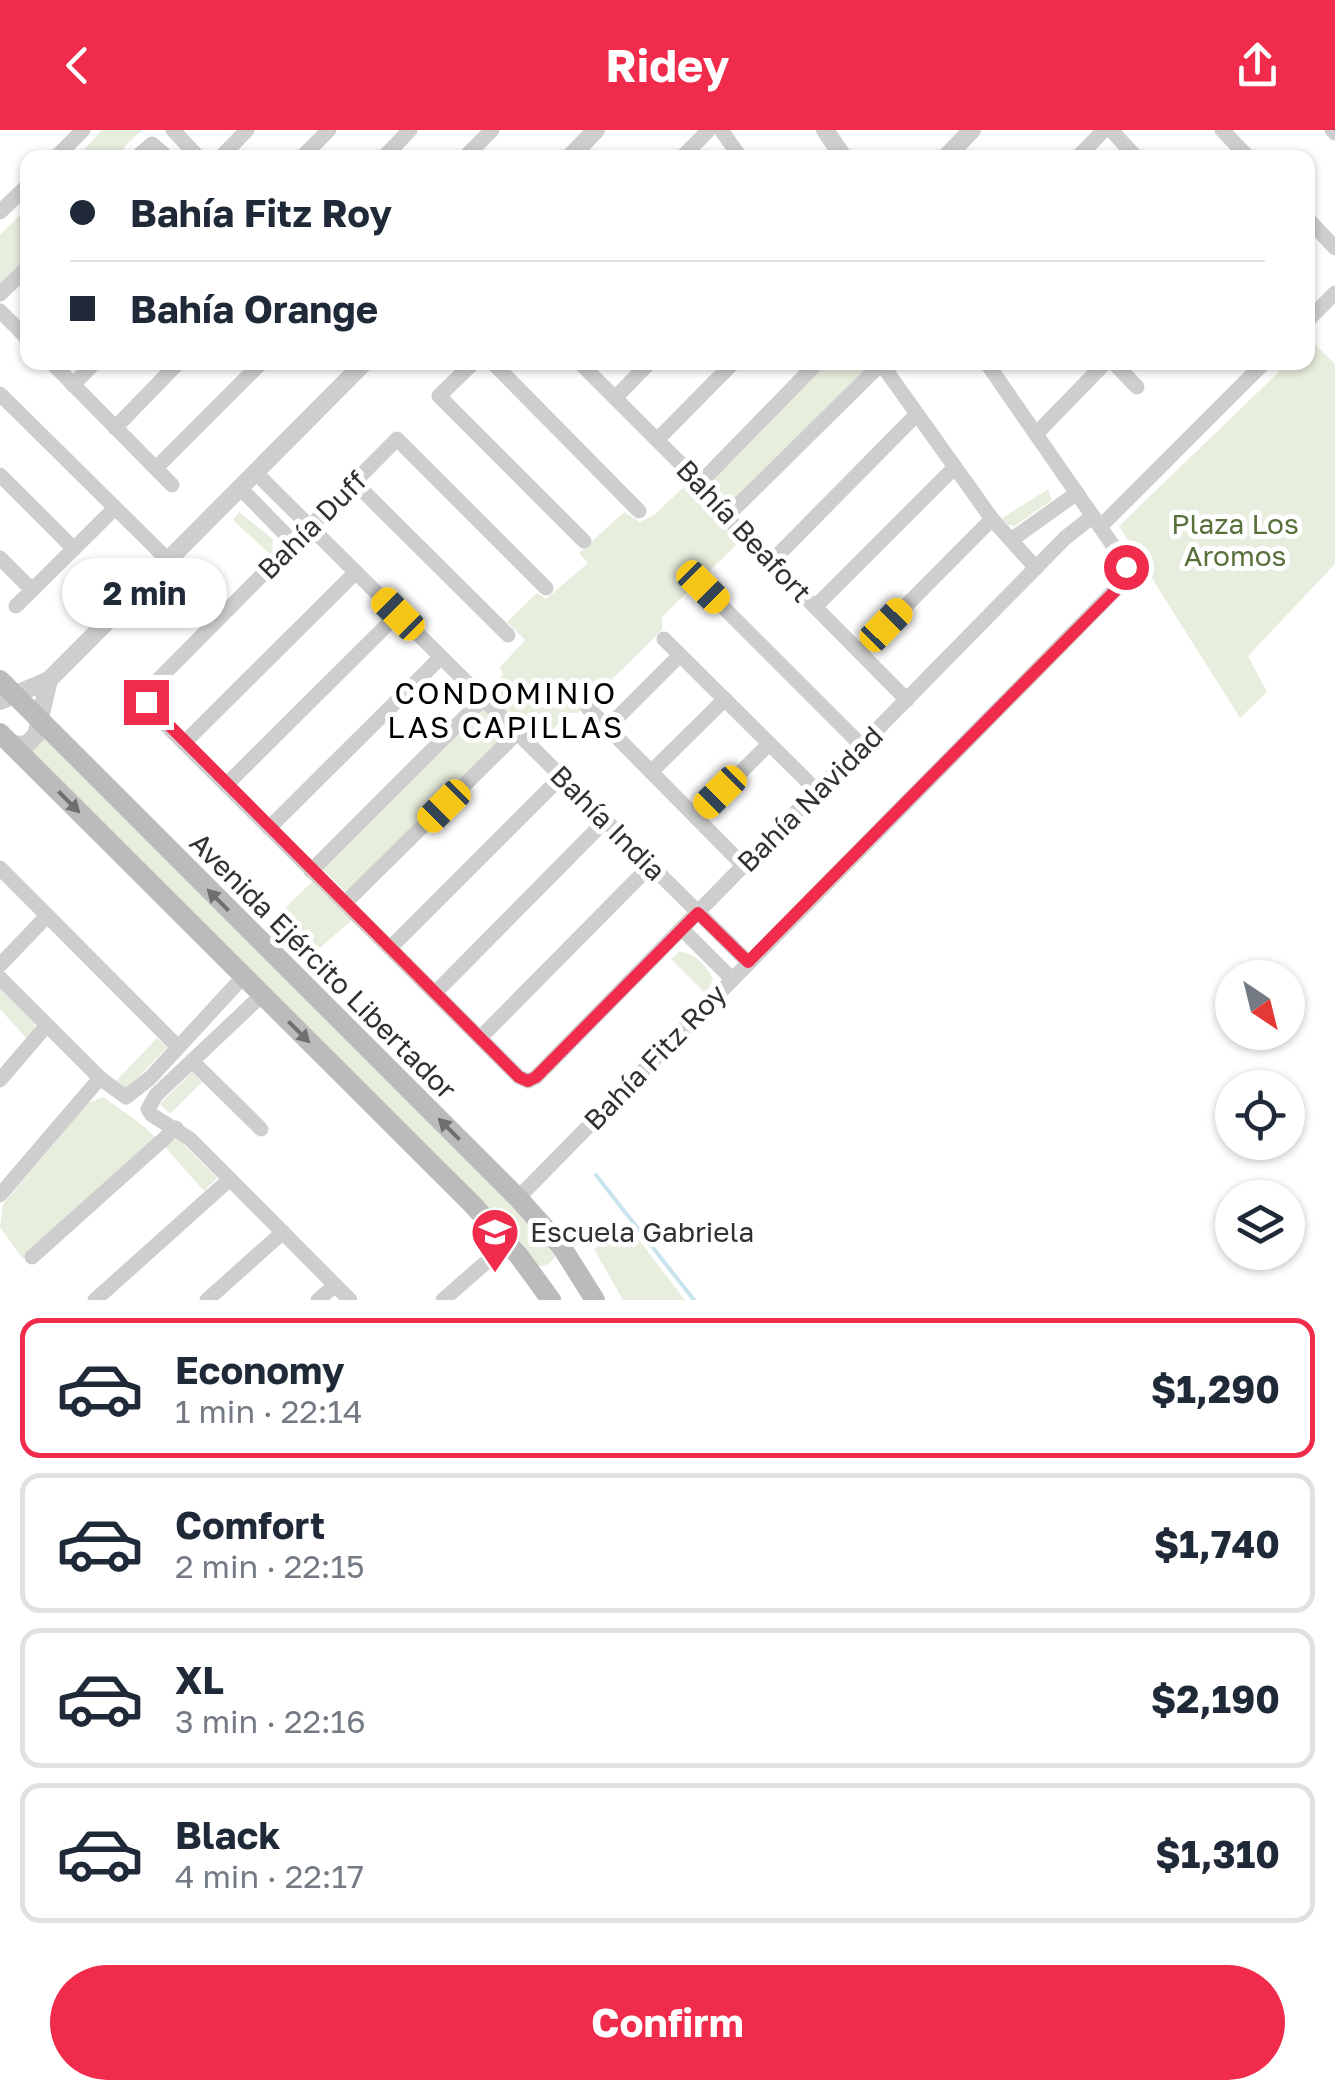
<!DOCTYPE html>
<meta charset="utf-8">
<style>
body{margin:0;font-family:"Golos Text",sans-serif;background:#f2f2f3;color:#1f2937;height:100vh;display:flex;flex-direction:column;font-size:38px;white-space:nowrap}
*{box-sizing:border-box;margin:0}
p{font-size:32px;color:#747a83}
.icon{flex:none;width:55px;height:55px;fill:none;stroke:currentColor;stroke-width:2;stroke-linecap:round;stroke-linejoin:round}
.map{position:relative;height:1170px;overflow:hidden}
.details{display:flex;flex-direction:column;background:#fff;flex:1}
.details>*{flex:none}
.guide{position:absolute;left:20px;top:20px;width:1295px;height:220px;border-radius:20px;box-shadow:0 2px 8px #0004;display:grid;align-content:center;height:220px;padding:0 50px;background:#fff}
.needle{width:65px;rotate:145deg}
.tools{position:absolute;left:1215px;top:830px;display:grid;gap:20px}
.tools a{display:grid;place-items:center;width:90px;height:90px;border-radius:50%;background:#fff;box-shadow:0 2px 8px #0004;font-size:50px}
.end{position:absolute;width:45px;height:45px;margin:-22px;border:12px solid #f02b4b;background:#fff;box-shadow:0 0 0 5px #fff}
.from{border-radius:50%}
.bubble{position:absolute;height:70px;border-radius:35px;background:#fff;box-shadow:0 2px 8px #0004;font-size:32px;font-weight:700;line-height:70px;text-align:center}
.car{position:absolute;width:30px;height:60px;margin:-30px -15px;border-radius:12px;box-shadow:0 0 8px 2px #0007;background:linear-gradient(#f5c518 24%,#345 0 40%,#f5c518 0 76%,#345 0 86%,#f5c518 0)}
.guide b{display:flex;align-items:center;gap:35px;height:95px;font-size:38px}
.guide b+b{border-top:2px solid #e0e1e3}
.guide i{width:25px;height:25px;background:#1f2937}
ul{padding:18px 0 0;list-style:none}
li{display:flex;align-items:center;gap:30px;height:140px;margin:0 20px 15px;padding:0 30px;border:5px solid #e0e1e3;border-radius:20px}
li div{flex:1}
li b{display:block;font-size:38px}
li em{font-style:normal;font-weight:700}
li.selected{border-color:#f02b4b}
li>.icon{width:90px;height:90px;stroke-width:1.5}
.action{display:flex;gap:20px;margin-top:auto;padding:20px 50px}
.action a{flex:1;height:115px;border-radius:60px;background:#f02b4b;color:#fff;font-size:40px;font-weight:700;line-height:115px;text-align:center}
header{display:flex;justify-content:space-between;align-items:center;height:130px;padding:0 50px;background:#f02b4b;color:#fff;font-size:45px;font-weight:700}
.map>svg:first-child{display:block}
.green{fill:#e8eede}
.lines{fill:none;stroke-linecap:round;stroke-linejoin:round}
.stream{stroke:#cae4ef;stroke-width:4}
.minor{stroke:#cecece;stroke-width:15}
.tertiary{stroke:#cecece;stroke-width:18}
.secondary{stroke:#bbb;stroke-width:20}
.oneway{fill:#6f6f6f}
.route{stroke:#f02b4b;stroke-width:12}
.labels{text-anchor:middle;stroke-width:10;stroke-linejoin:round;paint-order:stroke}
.park-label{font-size:28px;fill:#58703b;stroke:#fff}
.street-label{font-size:28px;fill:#313131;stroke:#fff}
.poi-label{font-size:28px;fill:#313131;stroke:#fff;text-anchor:start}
.neighbourhood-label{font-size:30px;letter-spacing:2.5px;fill:#000;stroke:#fff}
</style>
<header><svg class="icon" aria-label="back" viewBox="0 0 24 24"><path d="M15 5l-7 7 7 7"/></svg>Ridey<svg class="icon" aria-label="share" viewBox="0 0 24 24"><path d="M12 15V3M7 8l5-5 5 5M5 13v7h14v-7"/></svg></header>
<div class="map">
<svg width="1335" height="1170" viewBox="0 0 1335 1170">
<rect width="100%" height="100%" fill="#fff"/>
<g class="green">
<polygon points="102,0 142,0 123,18 132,27 76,28"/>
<polygon points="27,78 27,133 0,160 0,105"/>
<polygon points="1311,210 1335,234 1335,434 1248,526 1267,562 1240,588 1119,396 1288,233 1308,232 1308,213"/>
<polygon points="826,233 869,233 872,236 731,374 710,350"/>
<polygon points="687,354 738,413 662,487 662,500 578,583 569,583 537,615 484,563 503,545 500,537 525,510 507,492 537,463 546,469 588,433 579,423 624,382 640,392 655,384"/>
<polygon points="1048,359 1052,370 1015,396 1008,395 1002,388"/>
<polygon points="239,382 273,409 272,426 233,390"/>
<polygon points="484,576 510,605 349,765 320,737"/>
<path d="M40,603L533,1093L557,1123C552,1133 548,1136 537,1136L27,619Z"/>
<polygon points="313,751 353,789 307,829 270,792"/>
<path d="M679,822C693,821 708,837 713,849L706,864L671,829Z"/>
<polygon points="0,859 35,893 34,901 26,908 0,879"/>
<polygon points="157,908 167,917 127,959 117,950"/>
<polygon points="192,942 202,952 170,984 160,974"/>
<path d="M103,967C114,975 152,1000 155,1008L23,1129L0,1097L3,1074L88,973Z"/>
<polygon points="174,1010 179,1010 217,1048 204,1061 165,1017"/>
<polygon points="629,1097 685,1170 623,1170 594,1119"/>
</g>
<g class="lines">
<polyline class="stream" points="596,1045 694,1170"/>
<g class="minor">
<polyline points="173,0 199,28"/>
<polyline points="721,0 741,28"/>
<polyline points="1111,0 1137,28"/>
<polyline points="1222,0 1249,28"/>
<polyline points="1332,0 1335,3"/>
<polyline points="55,28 83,0"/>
<polyline points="136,28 152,14 168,28"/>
<polyline points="220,28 247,0"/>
<polyline points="301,28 329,0"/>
<polyline points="383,28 410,0"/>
<polyline points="464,28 492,0"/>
<polyline points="681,28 709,0"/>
<polyline points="1077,28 1104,0"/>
<polyline points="0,82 28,55"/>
<polyline points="1308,89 1335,118"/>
<polyline points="0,164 28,137"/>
<polyline points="0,181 28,209"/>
<polyline points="1308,190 1335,163"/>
<polyline points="51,232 172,355"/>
<polyline points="474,232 439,266 584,411"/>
<polyline points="492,232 639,381"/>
<polyline points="579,232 700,353 726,387 907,570"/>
<polyline points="880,232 992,389 1036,438"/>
<polyline points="1113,232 1137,257"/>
<polyline points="73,255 95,232"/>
<polyline points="0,264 168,430"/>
<polyline points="615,268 650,232"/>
<polyline points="115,298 179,232"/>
<polyline points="1036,304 1106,232"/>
<polyline points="657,310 734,232"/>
<polyline points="156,338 262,232"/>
<polyline points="255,342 748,832"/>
<polyline points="0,345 74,419"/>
<polyline points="354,352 508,505"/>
<polyline points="700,353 818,232"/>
<polyline points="240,358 294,413"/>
<polyline points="726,387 881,234"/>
<polyline points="1100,397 1265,232"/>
<polyline points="1011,410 1077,363"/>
<polyline points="0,428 32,460"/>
<polyline points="771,432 917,284"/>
<polyline points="703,457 862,616"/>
<polyline points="546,458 397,309 150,558 146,568 150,579 519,947 528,951 536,947 1065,408 1093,386"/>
<polyline points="16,476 114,379"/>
<polyline points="815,477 955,337"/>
<polyline points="664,509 817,661"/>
<polyline points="860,522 992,389"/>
<polyline points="588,578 744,736"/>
<polyline points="607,598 680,525"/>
<polyline points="184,613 356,442"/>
<polyline points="651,642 725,569"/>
<polyline points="226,655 398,484"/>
<polyline points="696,687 769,614"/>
<polyline points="269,698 441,527"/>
<polyline points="0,738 177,916"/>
<polyline points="311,741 483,569"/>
<polyline points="345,773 517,603"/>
<polyline points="682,799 732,849"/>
<polyline points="390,818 561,647"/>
<polyline points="0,835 47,786"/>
<polyline points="0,848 100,948 126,967 150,948 244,846"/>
<polyline points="435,863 605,691"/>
<polyline points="262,865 156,965 148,979 152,985 190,1009 350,1170"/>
<polyline points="480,908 650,736"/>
<polyline points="192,931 261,999"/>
<polyline points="0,950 47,895"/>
<polyline points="0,1065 100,948"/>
<polyline points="518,1068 1123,452 1125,437 1121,427 986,232"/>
<polyline points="32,1127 176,998"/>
<polyline points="95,1170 230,1049"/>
<polyline points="207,1170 283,1102"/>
<polyline points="318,1170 335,1155"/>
<polyline points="443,1170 508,1113"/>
</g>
<g class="tertiary">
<polyline points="825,0 844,28"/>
<polyline points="569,28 596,0"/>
<polyline points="945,28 972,0"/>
<polyline points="0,571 49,550 365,232"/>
<polyline points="11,614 26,615 36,605 49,550"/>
</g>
<g class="secondary">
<polyline points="0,550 518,1068 561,1116 595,1170"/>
<polyline points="0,603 473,1075 519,1126 551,1170"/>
</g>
</g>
<defs><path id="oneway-solid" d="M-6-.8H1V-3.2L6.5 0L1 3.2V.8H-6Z" transform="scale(2.5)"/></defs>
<g class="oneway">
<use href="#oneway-solid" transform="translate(69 672) rotate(45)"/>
<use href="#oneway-solid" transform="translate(218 770) rotate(-135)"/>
<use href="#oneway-solid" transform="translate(299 902) rotate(45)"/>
<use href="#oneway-solid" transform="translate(449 999) rotate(-135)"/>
</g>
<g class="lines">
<polyline class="route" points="146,572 519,947 528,951 536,947 698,783 748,832 1120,456 1126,437"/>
</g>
<defs>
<g id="school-pin" transform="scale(2.5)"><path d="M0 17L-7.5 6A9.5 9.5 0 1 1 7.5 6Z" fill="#f02b4b" stroke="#fff"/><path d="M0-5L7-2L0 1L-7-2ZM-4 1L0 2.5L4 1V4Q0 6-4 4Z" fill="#fff"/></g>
</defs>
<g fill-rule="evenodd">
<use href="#school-pin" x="495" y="1102"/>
</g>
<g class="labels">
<g class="park-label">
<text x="1235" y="404">Plaza Los<tspan x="1235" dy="32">Aromos</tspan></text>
</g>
<g class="street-label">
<text transform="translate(312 395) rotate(-45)" y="10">Bahía Duff</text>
<text transform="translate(744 401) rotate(47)" y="10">Bahía Beafort</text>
<text transform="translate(810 669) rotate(-45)" y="10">Bahía Navidad</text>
<text transform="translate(608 693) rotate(45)" y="10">Bahía India</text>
<text transform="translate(323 836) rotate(45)" y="10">Avenida Ejército Libertador</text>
<text transform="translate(655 927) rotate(-46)" y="10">Bahía Fitz Roy</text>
</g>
<g class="poi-label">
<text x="530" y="1112">Escuela Gabriela</text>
</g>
<g class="neighbourhood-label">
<text x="506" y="574">CONDOMINIO<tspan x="506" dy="34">LAS CAPILLAS</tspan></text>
</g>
</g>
</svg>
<div class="tools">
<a><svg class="needle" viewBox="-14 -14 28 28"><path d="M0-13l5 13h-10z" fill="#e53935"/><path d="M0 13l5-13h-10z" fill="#747a83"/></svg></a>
<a><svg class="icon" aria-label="locate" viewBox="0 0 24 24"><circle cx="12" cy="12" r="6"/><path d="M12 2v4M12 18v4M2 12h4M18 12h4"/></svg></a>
<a><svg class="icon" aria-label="layers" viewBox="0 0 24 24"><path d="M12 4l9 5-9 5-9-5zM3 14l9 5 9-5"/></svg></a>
</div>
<i class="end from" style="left:1126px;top:437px"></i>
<i class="end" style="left:146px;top:572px"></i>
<div class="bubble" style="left:62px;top:428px;width:165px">2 min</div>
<i class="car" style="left:703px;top:457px;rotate:135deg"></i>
<i class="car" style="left:398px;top:484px;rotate:315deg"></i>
<i class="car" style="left:886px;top:495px;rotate:44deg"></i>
<i class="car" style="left:720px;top:662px;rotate:225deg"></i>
<i class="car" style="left:444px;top:676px;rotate:225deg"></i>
<div class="guide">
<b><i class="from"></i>Bahía Fitz Roy</b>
<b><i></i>Bahía Orange</b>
</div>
</div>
<section class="details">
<ul>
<li class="selected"><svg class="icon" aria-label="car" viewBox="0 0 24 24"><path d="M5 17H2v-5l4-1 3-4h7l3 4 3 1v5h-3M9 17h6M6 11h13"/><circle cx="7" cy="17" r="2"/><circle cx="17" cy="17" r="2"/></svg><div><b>Economy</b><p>1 min · 22:14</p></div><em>$1,290</em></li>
<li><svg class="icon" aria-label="car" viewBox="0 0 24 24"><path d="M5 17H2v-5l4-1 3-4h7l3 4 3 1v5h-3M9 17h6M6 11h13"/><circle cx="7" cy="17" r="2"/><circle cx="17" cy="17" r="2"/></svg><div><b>Comfort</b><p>2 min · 22:15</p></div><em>$1,740</em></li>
<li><svg class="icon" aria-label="car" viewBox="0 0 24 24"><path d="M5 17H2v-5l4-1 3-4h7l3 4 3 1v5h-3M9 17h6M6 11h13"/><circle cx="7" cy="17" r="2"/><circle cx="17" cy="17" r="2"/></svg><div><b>XL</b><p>3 min · 22:16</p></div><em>$2,190</em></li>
<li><svg class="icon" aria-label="car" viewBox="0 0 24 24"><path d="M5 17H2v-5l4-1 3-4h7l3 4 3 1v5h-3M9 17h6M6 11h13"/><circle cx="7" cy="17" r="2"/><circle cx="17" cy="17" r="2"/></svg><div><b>Black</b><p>4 min · 22:17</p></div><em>$1,310</em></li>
</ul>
<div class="action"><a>Confirm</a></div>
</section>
